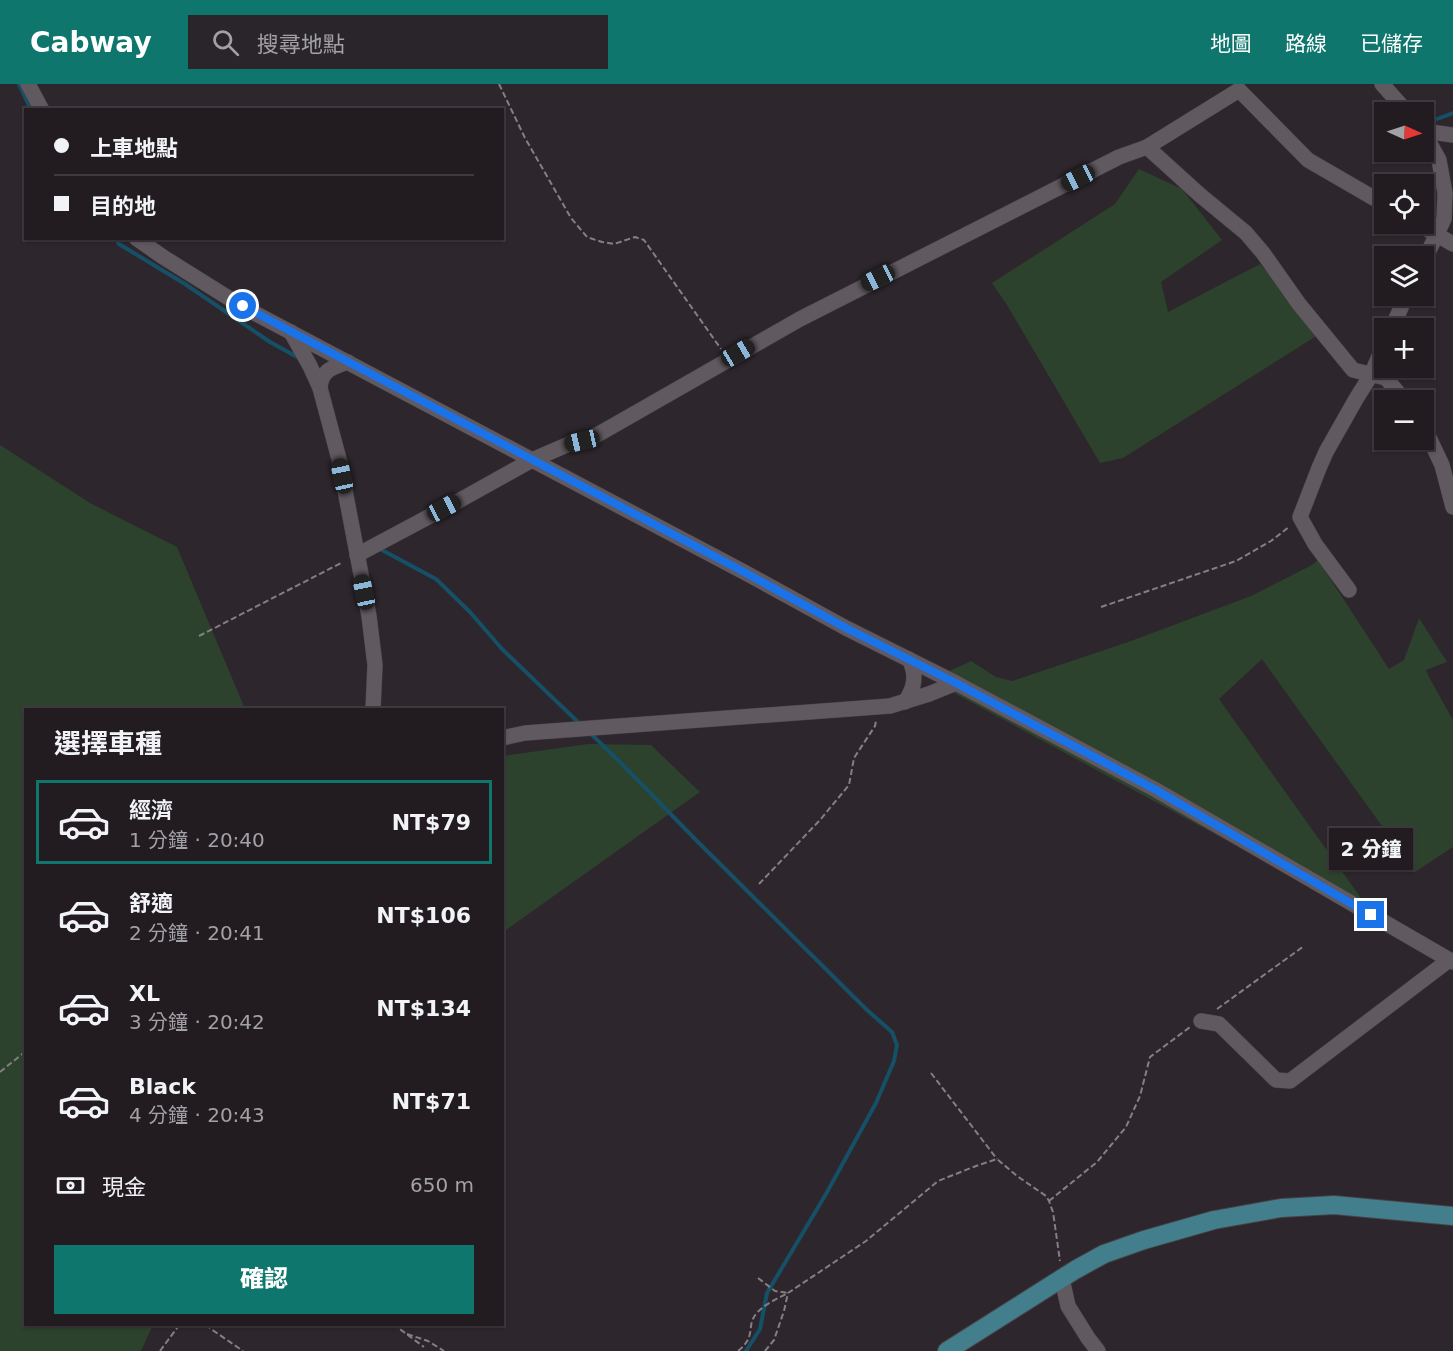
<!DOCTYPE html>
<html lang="zh-TW">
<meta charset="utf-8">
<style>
body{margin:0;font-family:"DejaVu Sans","Noto Sans TC",sans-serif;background:#2a252a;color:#f1f3f6;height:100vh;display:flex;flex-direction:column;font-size:22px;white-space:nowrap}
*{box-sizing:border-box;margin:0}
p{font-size:20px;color:#a2a1a5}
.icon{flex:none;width:33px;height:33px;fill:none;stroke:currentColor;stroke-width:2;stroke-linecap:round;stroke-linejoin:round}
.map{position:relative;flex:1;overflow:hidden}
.panel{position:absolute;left:24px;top:624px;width:480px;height:618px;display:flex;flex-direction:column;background:#221c21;border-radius:0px;box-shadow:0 2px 4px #0004,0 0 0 2px #3f3a3f}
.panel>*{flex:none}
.banner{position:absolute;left:24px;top:24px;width:480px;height:132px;border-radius:0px;box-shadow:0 2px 4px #0004,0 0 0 2px #3f3a3f;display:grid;align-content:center;height:132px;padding:0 30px;background:#221c21}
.needle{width:39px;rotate:93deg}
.controls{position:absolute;left:1374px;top:18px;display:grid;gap:12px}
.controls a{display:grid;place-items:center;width:60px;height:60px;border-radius:0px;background:#221c21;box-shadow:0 2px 4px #0004,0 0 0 2px #3f3a3f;font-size:30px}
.end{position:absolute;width:27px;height:27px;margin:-14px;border:8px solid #1a73e8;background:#fff;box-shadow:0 0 0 3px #fff}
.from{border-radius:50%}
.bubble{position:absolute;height:42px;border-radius:0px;background:#221c21;box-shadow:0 2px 4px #0004,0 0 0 2px #3f3a3f;font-size:20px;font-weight:800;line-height:42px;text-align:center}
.car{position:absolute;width:18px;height:36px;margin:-18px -9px;border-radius:8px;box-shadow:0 0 4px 2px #0007;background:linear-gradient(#222 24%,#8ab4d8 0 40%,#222 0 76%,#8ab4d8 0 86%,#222 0)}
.banner b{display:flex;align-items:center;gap:21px;height:57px;font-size:22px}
.banner b+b{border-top:2px solid #3f3a3f}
.banner i{width:15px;height:15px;background:#f1f3f6}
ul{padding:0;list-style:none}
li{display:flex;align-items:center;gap:18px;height:84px;margin:0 12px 9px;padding:0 18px;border:3px solid transparent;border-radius:0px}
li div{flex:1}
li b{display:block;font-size:22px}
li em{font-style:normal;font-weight:800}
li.active{border-color:#0f766e}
li>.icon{width:54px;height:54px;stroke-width:1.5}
h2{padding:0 30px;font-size:27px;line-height:72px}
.pay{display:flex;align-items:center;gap:15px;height:66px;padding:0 30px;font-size:22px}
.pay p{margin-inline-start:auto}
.cta{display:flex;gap:12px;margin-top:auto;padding:12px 30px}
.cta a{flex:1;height:69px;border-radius:0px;background:#0f766e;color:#fff;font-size:24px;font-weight:800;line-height:69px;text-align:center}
header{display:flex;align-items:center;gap:36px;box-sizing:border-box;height:84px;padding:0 30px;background:#0f766e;color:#fff}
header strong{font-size:28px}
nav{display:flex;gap:33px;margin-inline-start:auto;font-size:21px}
.search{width:420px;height:54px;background:#2a252a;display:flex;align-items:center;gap:15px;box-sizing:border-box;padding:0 21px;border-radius:0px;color:#a2a1a5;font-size:22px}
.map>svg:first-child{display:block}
.green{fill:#2c422c}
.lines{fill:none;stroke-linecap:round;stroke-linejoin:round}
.stream{stroke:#155066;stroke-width:4}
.minor-casing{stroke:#474146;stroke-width:16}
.major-casing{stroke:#474146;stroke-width:20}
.path{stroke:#857f84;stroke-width:2;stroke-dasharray:6 3;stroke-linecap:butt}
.minor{stroke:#615960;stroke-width:15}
.major{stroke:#427e8b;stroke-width:18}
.route{stroke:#1a73e8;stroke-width:8}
</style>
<header>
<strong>Cabway</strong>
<div class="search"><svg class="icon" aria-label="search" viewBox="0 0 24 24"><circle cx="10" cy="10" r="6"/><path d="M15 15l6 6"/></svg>搜尋地點</div>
<nav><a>地圖</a><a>路線</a><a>已儲存</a></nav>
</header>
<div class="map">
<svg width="1453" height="1267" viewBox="0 0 1453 1267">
<rect width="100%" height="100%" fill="#2d262c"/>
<g class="green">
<polygon points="1139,85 1182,105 1222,156 1161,198 1168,228 1260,180 1321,249 1123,374 1100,379 1007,221 992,199 1115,120"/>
<polygon points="0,361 90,419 177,463 245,625 26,626 26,1240 153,1241 141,1267 0,1267"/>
<polygon points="1318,476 1389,585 1404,576 1419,534 1447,578 1426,586 1429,593 1453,636 1453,763 1415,788 1262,575 1219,615 1366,821 1357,827 943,603 945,589 971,577 996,593 1012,597 1131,557 1251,512 1312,481"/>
<polygon points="588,660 651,661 700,708 503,848 503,672"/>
</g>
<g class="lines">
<g class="stream">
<polyline points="19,0 31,26"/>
<polyline points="1437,35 1453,29"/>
<polyline points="116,154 119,160 185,200 270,258 299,274"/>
<polyline points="380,465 436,495 470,528 502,565 580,640"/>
<polyline points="590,649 621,679 696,756 867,926 892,948 897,961 894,977 876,1019 826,1110 767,1209 760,1245 746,1267"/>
</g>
<g class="minor-casing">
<g id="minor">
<polyline points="28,0 42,26"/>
<polyline points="1382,0 1407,28"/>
<polyline points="1424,47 1453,51"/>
<polyline points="1424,49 1439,76 1445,109 1444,135 1424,177"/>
<polyline points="1384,120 1308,76 1239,6 1147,63 1200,111 1246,149 1263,169 1299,220 1353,286 1386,294 1404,316"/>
<polyline points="1418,140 1453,160"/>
<polyline points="136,154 163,173 243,223 744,488 846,544 956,599 1156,706 1453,878"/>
<polyline points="1392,244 1406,212"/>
<polyline points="291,248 310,282 320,304 339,375 369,532 375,581 373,626"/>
<path d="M320,304C321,286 333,283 348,278"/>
<polyline points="1424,343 1442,381 1453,423"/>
<polyline points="357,471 462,415 532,376 569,360 582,358 597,351 800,235 1119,73 1147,63"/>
<polyline points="1349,506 1315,460 1300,433 1319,384 1326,368 1356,315 1371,291 1384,261"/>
<path d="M905,618C915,603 917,591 909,575"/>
<polyline points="502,654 525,649 890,622 929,610 956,599"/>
<polyline points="1201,937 1219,940 1276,996 1290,997 1449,876"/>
<polyline points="1062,1195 1068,1222 1088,1254 1098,1267"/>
</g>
</g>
<g class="major-casing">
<polyline id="major" points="947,1267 1075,1186 1104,1170 1144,1156 1214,1136 1281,1124 1334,1121 1453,1132"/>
</g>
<g class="path">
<polyline points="499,0 525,54 571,134 587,153 602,158 614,160 635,153 644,156 721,265"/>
<polyline points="1101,523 1236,477 1271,457 1289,443"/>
<polyline points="199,552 343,478"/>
<polyline points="759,800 820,736 849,701 854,674 875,642 876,637"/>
<polyline points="1217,925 1304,862"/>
<polyline points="0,988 26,967"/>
<polyline points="931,989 997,1075"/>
<polyline points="1049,1117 1097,1078 1126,1043 1140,1012 1150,973 1190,943"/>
<polyline points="758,1194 775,1207 788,1209"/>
<polyline points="206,1240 211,1245 243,1267"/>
<polyline points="393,1240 424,1263"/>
<polyline points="407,1250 428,1257 444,1267"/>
<polyline points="160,1267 180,1240"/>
<path d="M738,1267C757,1252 746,1242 756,1230C764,1220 777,1215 788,1209"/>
<polyline points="765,1267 774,1256 784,1227 788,1209 866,1157 938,1097 976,1082 997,1075 1017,1092 1046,1112 1049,1117 1053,1128 1060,1177"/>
</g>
<use href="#minor" class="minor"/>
<use href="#major" class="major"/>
</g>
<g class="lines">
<polyline class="route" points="243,222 744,488 846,544 956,599 1156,706 1371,831"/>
</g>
</svg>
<div class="controls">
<a><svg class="needle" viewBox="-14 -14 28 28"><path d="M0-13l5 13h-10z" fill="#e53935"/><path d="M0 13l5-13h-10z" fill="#a2a1a5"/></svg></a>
<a><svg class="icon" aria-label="locate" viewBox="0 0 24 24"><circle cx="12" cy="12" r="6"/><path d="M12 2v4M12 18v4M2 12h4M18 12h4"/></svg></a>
<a><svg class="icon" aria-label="layers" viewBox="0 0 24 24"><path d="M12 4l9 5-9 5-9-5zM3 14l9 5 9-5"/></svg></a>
<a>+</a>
<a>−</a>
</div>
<i class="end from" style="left:243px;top:222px"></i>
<i class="end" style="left:1371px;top:831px"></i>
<div class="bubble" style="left:1329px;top:744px;width:84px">2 分鐘</div>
<i class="car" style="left:1078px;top:94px;rotate:243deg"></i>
<i class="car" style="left:878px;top:194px;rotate:243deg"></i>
<i class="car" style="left:738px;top:269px;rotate:60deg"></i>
<i class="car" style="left:582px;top:357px;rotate:257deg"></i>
<i class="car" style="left:342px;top:392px;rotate:348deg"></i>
<i class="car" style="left:444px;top:424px;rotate:62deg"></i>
<i class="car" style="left:364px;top:508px;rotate:348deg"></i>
<div class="banner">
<b><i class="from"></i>上車地點</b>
<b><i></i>目的地</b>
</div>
<section class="panel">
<h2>選擇車種</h2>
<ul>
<li class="active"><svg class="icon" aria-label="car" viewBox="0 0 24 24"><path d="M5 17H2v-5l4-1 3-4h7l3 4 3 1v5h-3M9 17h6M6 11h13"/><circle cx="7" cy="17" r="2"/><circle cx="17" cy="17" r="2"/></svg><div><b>經濟</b><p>1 分鐘 · 20:40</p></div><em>NT$79</em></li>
<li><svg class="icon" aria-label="car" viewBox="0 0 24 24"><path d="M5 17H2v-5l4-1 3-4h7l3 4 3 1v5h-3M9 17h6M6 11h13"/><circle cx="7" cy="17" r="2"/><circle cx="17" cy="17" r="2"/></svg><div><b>舒適</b><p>2 分鐘 · 20:41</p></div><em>NT$106</em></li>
<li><svg class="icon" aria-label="car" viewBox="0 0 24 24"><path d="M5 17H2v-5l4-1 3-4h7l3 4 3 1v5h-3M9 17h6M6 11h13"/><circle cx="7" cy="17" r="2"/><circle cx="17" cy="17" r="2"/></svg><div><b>XL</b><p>3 分鐘 · 20:42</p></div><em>NT$134</em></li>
<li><svg class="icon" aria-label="car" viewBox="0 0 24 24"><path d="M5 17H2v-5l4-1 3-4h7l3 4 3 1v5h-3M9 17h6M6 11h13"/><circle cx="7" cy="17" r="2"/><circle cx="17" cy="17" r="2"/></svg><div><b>Black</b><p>4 分鐘 · 20:43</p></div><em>NT$71</em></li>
</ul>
<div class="pay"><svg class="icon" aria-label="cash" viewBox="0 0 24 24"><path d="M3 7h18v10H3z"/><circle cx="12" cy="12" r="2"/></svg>現金<p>650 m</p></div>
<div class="cta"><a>確認</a></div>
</section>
</div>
